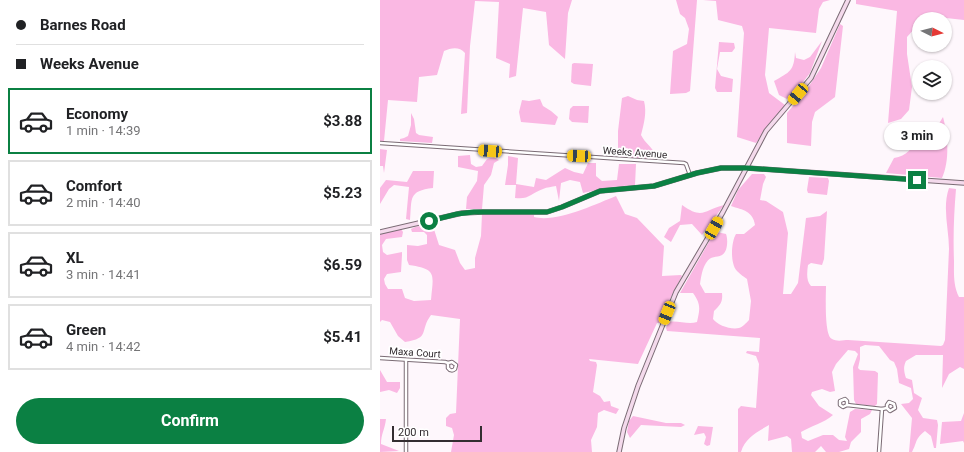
<!DOCTYPE html>
<meta charset="utf-8">
<style>
body{margin:0;font-family:Roboto,sans-serif;background:#f6f6f6;color:#202124;height:100vh;display:flex;flex-direction:column;font-size:15px;white-space:nowrap}
*{box-sizing:border-box;margin:0}
p{font-size:13px;color:#757577}
.icon{flex:none;width:22px;height:22px;fill:none;stroke:currentColor;stroke-width:2;stroke-linecap:round;stroke-linejoin:round}
.map{position:relative;flex:1;overflow:hidden}
.details{display:flex;flex-direction:column;background:#fff;width:380px}
.details>*{flex:none}
.banner{display:grid;align-content:center;height:88px;padding:0 16px;background:#fff}
.needle{width:26px;rotate:96deg}
.buttons{position:absolute;left:532px;top:12px;display:grid;gap:8px}
.buttons a{display:grid;place-items:center;width:40px;height:40px;border-radius:50%;background:#fff;box-shadow:0 1px 3px #0004;font-size:20px}
.scale{position:absolute;left:12px;bottom:10px;width:90px;box-sizing:border-box;padding-left:4px;border:2px solid #332d31;border-top:0;font-size:11px;line-height:14px;white-space:nowrap;color:#332d31;-webkit-text-stroke:3px #fff;paint-order:stroke}
.end{position:absolute;width:18px;height:18px;margin:-9px;border:5px solid #0b8043;background:#fff;box-shadow:0 0 0 2px #fff}
.from{border-radius:50%}
.bubble{position:absolute;height:28px;border-radius:14px;background:#fff;box-shadow:0 1px 3px #0004;font-size:13px;font-weight:700;line-height:28px;text-align:center}
.car{position:absolute;width:12px;height:24px;margin:-12px -6px;border-radius:5px;box-shadow:0 0 3px 1px #0007;background:linear-gradient(#f5c518 24%,#345 0 40%,#f5c518 0 76%,#345 0 86%,#f5c518 0)}
.banner b{display:flex;align-items:center;gap:14px;height:38px;font-size:15px}
.banner b+b{border-top:1px solid #e0e0e0}
.banner i{width:10px;height:10px;background:#202124}
ul{padding:0;list-style:none}
li{display:flex;align-items:center;gap:12px;height:66px;margin:0 8px 6px;padding:0 8px;border:2px solid #e0e0e0;border-radius:0px}
li div{flex:1}
li b{display:block;font-size:15px}
li em{font-style:normal;font-weight:700}
li.active{border-color:#0b8043}
li>.icon{width:36px;height:36px;stroke-width:1.5}
.button{display:flex;gap:8px;margin-top:auto;padding:8px 16px}
.button a{flex:1;height:46px;border-radius:24px;background:#0b8043;color:#fff;font-size:16px;font-weight:700;line-height:46px;text-align:center}
main{display:flex;flex:1;min-height:0}
.map>svg:first-child{display:block}
.green{fill:#fab8e3}
.lines{fill:none;stroke-linecap:round;stroke-linejoin:round}
.street-casing{stroke:#7a6b74;stroke-width:4.5}
.secondary-casing{stroke:#7a6b74;stroke-width:5.5}
.street{stroke:#fff;stroke-width:2.5}
.secondary{stroke:#f4daec;stroke-width:3.5}
.route{stroke:#0b8043;stroke-width:5}
.labels{text-anchor:middle;stroke-width:3.5;stroke-linejoin:round;paint-order:stroke}
.street-label{font-size:10px;fill:#332d31;stroke:#fff}
</style>
<main>
<section class="details">
<div class="banner">
<b><i class="from"></i>Barnes Road</b>
<b><i></i>Weeks Avenue</b>
</div>
<ul>
<li class="active"><svg class="icon" aria-label="car" viewBox="0 0 24 24"><path d="M5 17H2v-5l4-1 3-4h7l3 4 3 1v5h-3M9 17h6M6 11h13"/><circle cx="7" cy="17" r="2"/><circle cx="17" cy="17" r="2"/></svg><div><b>Economy</b><p>1 min · 14:39</p></div><em>$3.88</em></li>
<li><svg class="icon" aria-label="car" viewBox="0 0 24 24"><path d="M5 17H2v-5l4-1 3-4h7l3 4 3 1v5h-3M9 17h6M6 11h13"/><circle cx="7" cy="17" r="2"/><circle cx="17" cy="17" r="2"/></svg><div><b>Comfort</b><p>2 min · 14:40</p></div><em>$5.23</em></li>
<li><svg class="icon" aria-label="car" viewBox="0 0 24 24"><path d="M5 17H2v-5l4-1 3-4h7l3 4 3 1v5h-3M9 17h6M6 11h13"/><circle cx="7" cy="17" r="2"/><circle cx="17" cy="17" r="2"/></svg><div><b>XL</b><p>3 min · 14:41</p></div><em>$6.59</em></li>
<li><svg class="icon" aria-label="car" viewBox="0 0 24 24"><path d="M5 17H2v-5l4-1 3-4h7l3 4 3 1v5h-3M9 17h6M6 11h13"/><circle cx="7" cy="17" r="2"/><circle cx="17" cy="17" r="2"/></svg><div><b>Green</b><p>4 min · 14:42</p></div><em>$5.41</em></li>
</ul>
<div class="button"><a>Confirm</a></div>
</section>
<div class="map">
<svg width="584" height="452" viewBox="0 0 584 452">
<rect width="100%" height="100%" fill="#fef7fc"/>
<g class="green">
<path d="M0,0H192L188,13L185,59L169,45L166,12L143,8L136,76L129,78L130,64L116,58L119,2L95,1L90,46L87,113L81,114L85,53C79,46 71,48 64,51L57,75L39,77L37,102L8,100L4,141H0Z"/>
<polygon points="296,0 317,0 310,91 306,93 290,94 293,51 307,44 309,29 305,18 300,14"/>
<polygon points="323,0 450,0 443,2 439,9 436,33 389,28 385,75 389,93 405,105 376,143 357,137 364,33 362,26 338,20 336,1"/>
<polygon points="476,0 584,0 584,20 566,18 565,19 539,19 539,28 535,28 527,37 527,54 532,87 529,110 521,119 508,123 517,11 476,4"/>
<polygon points="460,24 463,26 455,97 435,112 432,122 431,146 407,143 407,113 427,89 441,68"/>
<path d="M442,41L430,73L417,90L407,99L399,95L394,81C410,72 414,71 415,52L416,58L424,60L430,57Z"/>
<polygon points="339,42 354,43 355,48 352,52 340,52 337,69 341,76 353,79 352,92 337,92 335,88"/>
<polygon points="194,63 213,64 211,86 194,84 191,82 192,64"/>
<path d="M248,96L257,100L264,101C267,112 264,124 261,135C265,143 272,147 276,155L274,159L240,157L238,153V131L242,98Z"/>
<polygon points="160,99 163,106 171,111 178,117 175,125 141,122 139,112 142,100 149,101"/>
<polygon points="193,106 209,106 208,123 192,122 189,119 190,109"/>
<polygon points="31,113 34,119 36,133 39,135 53,137 52,143 20,141 20,139 24,138 28,136 31,125"/>
<path d="M563,117C568,135 570,161 562,178L506,173L514,158C527,156 532,148 539,138L552,135Z"/>
<polygon points="0,149 7,150 4,173 3,166 0,166"/>
<polygon points="90,155 91,164 96,167 102,166 107,159 114,157 119,160 114,163 111,175 104,185 102,209 86,209 87,197 97,181 98,171 78,167 78,156"/>
<path d="M128,156L138,158L136,184L154,187L156,178L166,180L185,168L194,172L203,174L208,163H216V176L222,181L237,180L239,164H256L255,185L230,187L203,193L200,182L190,180L181,183L179,201L176,186C172,187 167,187 163,189C151,193 149,200 135,198L136,185H125L128,165Z"/>
<path d="M33,171H54L53,188C28,191 32,198 30,220L26,219L29,187L14,185L9,189L0,204V188L6,180L27,182Z"/>
<path d="M372,174H384L386,177L383,184L380,200L386,201L403,212L408,233L403,294H411L418,283L426,218L440,216L447,211L444,259L442,265L431,263L428,265C427,272 426,281 431,286H446C446,295 444,336 452,339C457,342 464,340 468,340L561,346L563,345L565,340L569,249C569,229 562,208 569,188L576,189C574,213 573,236 574,261C574,273 573,285 579,297H584V369L580,367L569,374L562,388L563,355H536L526,361C523,367 524,372 526,378L532,380L534,393L542,398L538,410L543,418L557,420L558,425L556,448H554L551,436L545,431C534,440 538,441 532,452H529L532,418L521,404L529,403L533,399L531,388L519,383L517,369L514,362L510,360L499,346L485,345L480,347V359L478,368L480,370L495,371L498,373L497,404L495,406L476,404L474,400L473,367L478,354L475,351L468,350L456,364L452,372L455,391L450,392L442,389L432,392L431,395L439,406L453,415C444,423 431,426 421,432L422,438L428,441L443,435H453L459,440L467,441L465,437L470,412L475,409L492,410L490,414L481,419V432L471,442L469,449L459,452H446L441,446L435,452H412L411,439L407,436L388,441L389,425C377,432 365,438 361,452H358V409L361,406L376,408L379,364L376,356L366,353L367,351L379,352L380,338L287,331L286,328L288,322C298,320 308,325 317,322C320,309 321,304 313,293H300L334,233L337,232L346,234C348,239 348,252 342,255C336,258 331,255 326,263C322,269 321,278 320,284L325,293H342C343,302 340,305 334,311L333,319C337,325 351,330 359,328C363,327 366,323 369,320L371,301L367,279C364,277 360,274 357,271C350,264 351,242 356,234H364L375,225C373,211 363,210 351,206L358,190Z"/>
<polygon points="429,177 448,178 449,181 447,195 428,193 427,190"/>
<path d="M236,196L245,214L257,218L284,246L282,276L301,275L302,276L290,299L283,322L279,323H277L258,364L209,359L210,361L216,362L217,365L213,392L220,396L224,402L230,401L231,406L239,409L236,414L224,410L218,413L217,427L211,440L212,452H71L74,435L72,428L66,426V418L70,414L76,413L80,319L51,315C39,331 51,338 25,342L18,336L10,322L2,320L0,322V234L21,229L23,232L22,237L6,239L2,245L3,252L7,255L22,252V255L21,272L7,274L4,279L5,284L8,289H22L25,298L34,301L51,300C53,275 58,269 29,265L27,260V245L38,246L47,244V235L44,232H32L31,229L35,227L52,223L59,245L75,250L80,263L85,270L95,268V258L101,236L102,214L154,215V217C176,223 216,204 236,196Z"/>
<path d="M302,205C323,220 324,210 344,205L322,235L312,224L300,225L291,242L284,237L289,228L300,221Z"/>
<polygon points="0,370 7,382 20,382 20,388 17,393 9,390 0,392"/>
<polygon points="584,403 584,443 583,441 560,444 562,422 581,421 584,413"/>
<polygon points="253,416 286,423 301,423 305,425 301,427 261,425 250,438 247,432 249,421"/>
<path d="M0,419H6C5,429 1,434 1,444L19,451L0,452Z"/>
<polygon points="318,426 333,427 330,445 327,446 324,444 326,437 324,433 314,435"/>
</g>
<g class="lines">
<g class="street-casing">
<g id="street">
<polyline points="0,143 304,163 306,164 310,175"/>
<path d="M0,358L65,362L68,363L72,362L76,365L75,369C73,371 70,371 68,368V363"/>
<polyline points="467,405 467,401 465,399 460,401 460,405 463,407 467,405 502,409 507,408 510,411 515,408 514,404 509,402 507,405 507,408"/>
<polyline points="26,452 26,360"/>
<polyline points="499,452 502,409"/>
</g>
</g>
<g class="secondary-casing">
<g id="secondary">
<polyline points="0,232 82,213 103,212 167,212 182,207 220,191 274,186 317,173 341,168 367,168 584,183"/>
<polyline points="239,452 244,428 258,386 296,292 343,212 386,131 431,78 468,0"/>
</g>
</g>
<use href="#street" class="street"/>
<use href="#secondary" class="secondary"/>
</g>
<g class="lines">
<polyline class="route" points="49,221 77,214 94,212 167,212 182,207 220,191 274,186 317,173 341,168 367,168 537,180"/>
</g>
<g class="labels">
<g class="street-label">
<text transform="translate(255 152) rotate(4)" y="4">Weeks Avenue</text>
<text transform="translate(35 352) rotate(4)" y="4">Maxa Court</text>
</g>
</g>
</svg>
<div class="buttons">
<a><svg class="needle" viewBox="-14 -14 28 28"><path d="M0-13l5 13h-10z" fill="#e53935"/><path d="M0 13l5-13h-10z" fill="#757577"/></svg></a>
<a><svg class="icon" aria-label="layers" viewBox="0 0 24 24"><path d="M12 4l9 5-9 5-9-5zM3 14l9 5 9-5"/></svg></a>
</div>
<div class="scale">200 m</div>
<i class="end from" style="left:49px;top:221px"></i>
<i class="end" style="left:537px;top:180px"></i>
<div class="bubble" style="left:504px;top:122px;width:66px">3 min</div>
<i class="car" style="left:418px;top:94px;rotate:220deg"></i>
<i class="car" style="left:110px;top:151px;rotate:274deg"></i>
<i class="car" style="left:199px;top:156px;rotate:273deg"></i>
<i class="car" style="left:334px;top:228px;rotate:30deg"></i>
<i class="car" style="left:287px;top:313px;rotate:202deg"></i>
</div>
</main>
